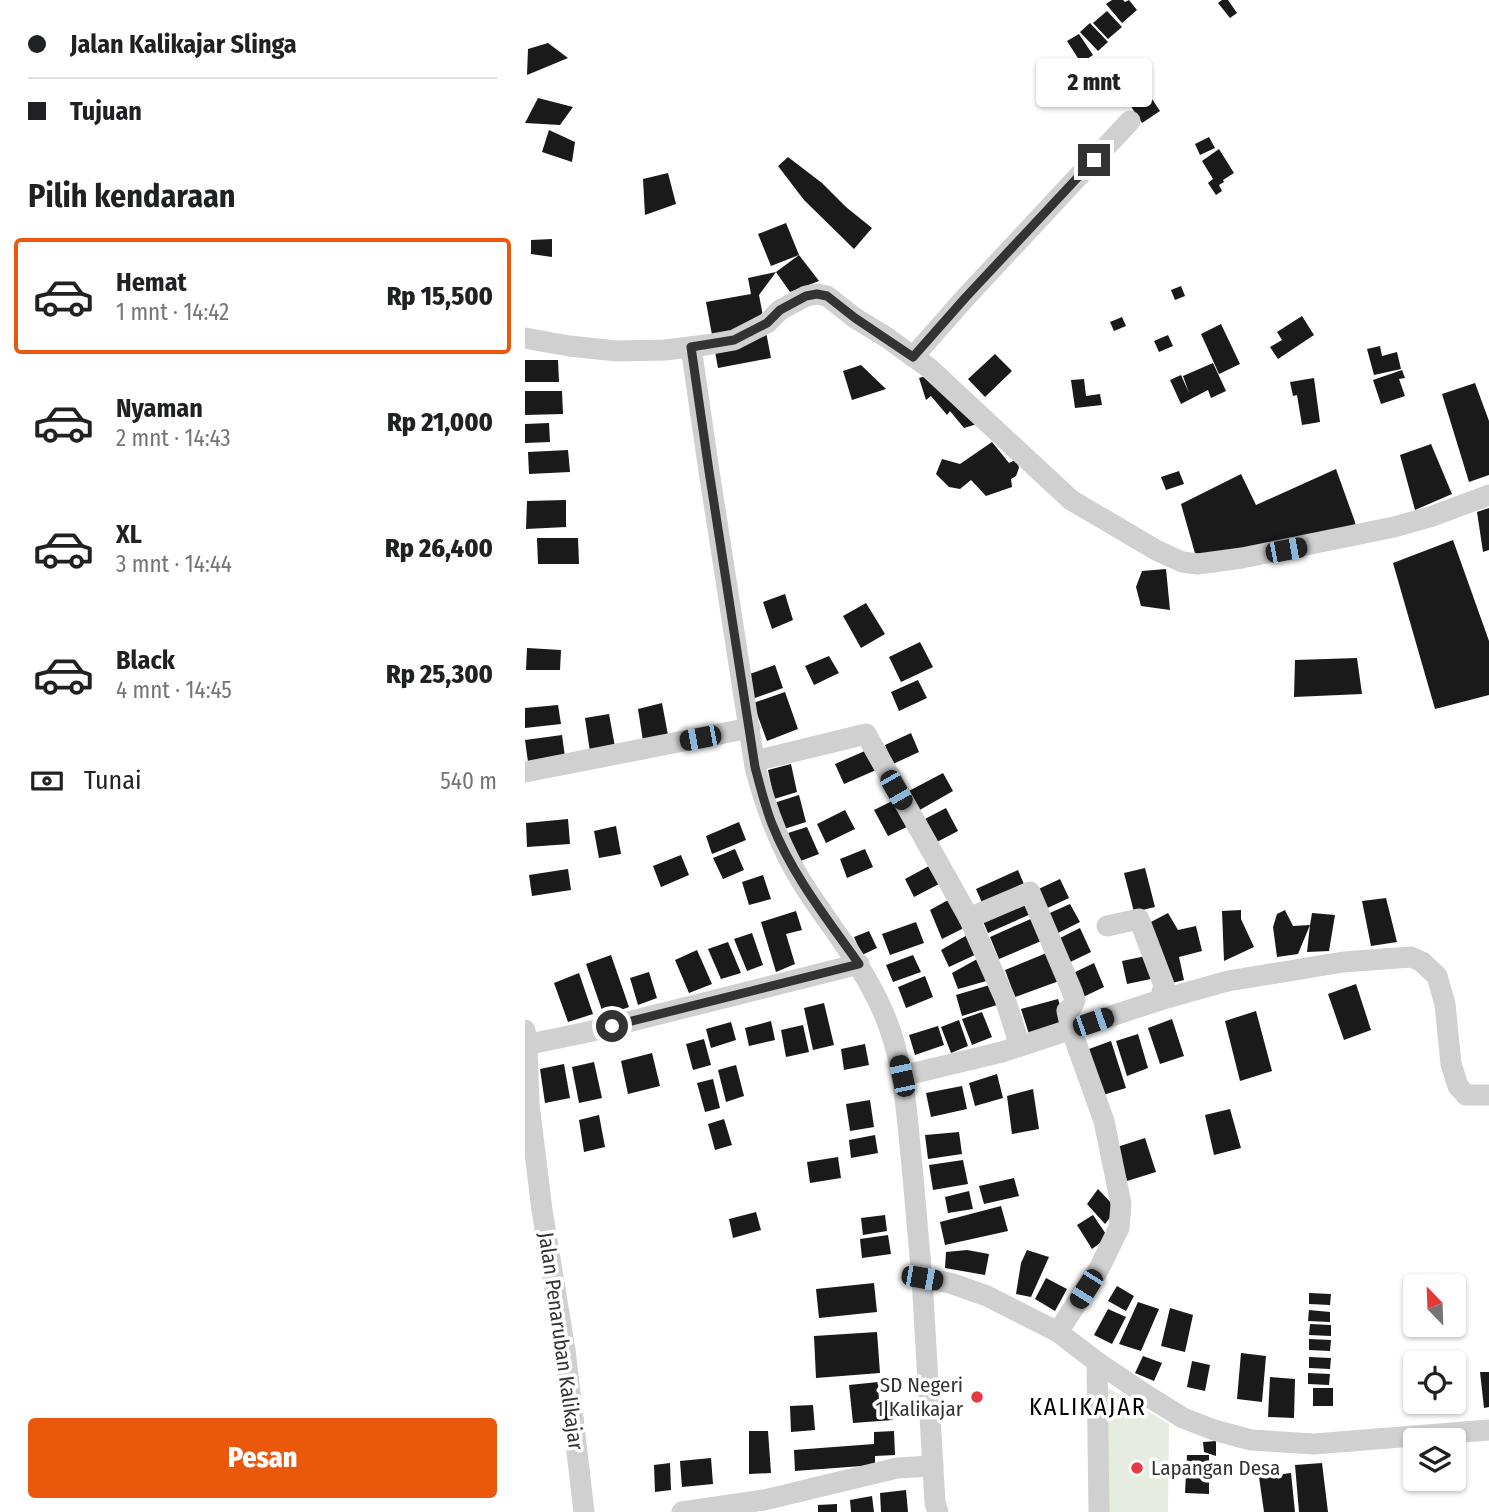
<!DOCTYPE html>
<html lang="id">
<meta charset="utf-8">
<style>
body{margin:0;font-family:"Fira Sans Condensed",sans-serif;background:#f2f2f2;color:#202124;height:100vh;display:flex;flex-direction:column;font-size:26px;white-space:nowrap}
*{box-sizing:border-box;margin:0}
p{font-size:23px;color:#757577}
.icon{flex:none;width:38px;height:38px;fill:none;stroke:currentColor;stroke-width:2;stroke-linecap:round;stroke-linejoin:round}
.map{position:relative;flex:1;overflow:hidden}
.sheet{display:flex;flex-direction:column;background:#fff;width:525px}
.sheet>*{flex:none}
.hud{display:grid;align-content:center;height:154px;padding:0 28px;background:#fff}
.needle{width:46px;rotate:337deg}
.controls{position:absolute;left:878px;top:1274px;display:grid;gap:14px}
.controls a{display:grid;place-items:center;width:63px;height:63px;border-radius:7px;background:#fff;box-shadow:0 2px 5px #0004;font-size:35px}
.end{position:absolute;width:32px;height:32px;margin:-16px;border:9px solid #333;background:#fff;box-shadow:0 0 0 4px #fff}
.from{border-radius:50%}
.bubble{position:absolute;height:49px;border-radius:7px;background:#fff;box-shadow:0 2px 5px #0004;font-size:23px;font-weight:800;line-height:49px;text-align:center}
.car{position:absolute;width:21px;height:42px;margin:-21px -10px;border-radius:9px;box-shadow:0 0 5px 2px #0007;background:linear-gradient(#222 24%,#8ab4d8 0 40%,#222 0 76%,#8ab4d8 0 86%,#222 0)}
.hud b{display:flex;align-items:center;gap:24px;height:66px;font-size:26px}
.hud b+b{border-top:2px solid #e0e0e0}
.hud i{width:18px;height:18px;background:#202124}
ul{padding:0;list-style:none}
li{display:flex;align-items:center;gap:21px;height:116px;margin:0 14px 10px;padding:0 14px;border:4px solid transparent;border-radius:7px}
li div{flex:1}
li b{display:block;font-size:26px}
li em{font-style:normal;font-weight:800}
li.active{border-color:#ea580c}
li>.icon{width:63px;height:63px;stroke-width:1.5}
h2{padding:0 28px;font-size:32px;line-height:84px}
.pay{display:flex;align-items:center;gap:18px;height:77px;padding:0 28px;font-size:26px}
.pay p{margin-inline-start:auto}
.action{display:flex;gap:14px;margin-top:auto;padding:14px 28px}
.action a{flex:1;height:80px;border-radius:7px;background:#ea580c;color:#fff;font-size:28px;font-weight:800;line-height:80px;text-align:center}
main{display:flex;flex:1;min-height:0}
.map>svg:first-child{display:block}
.green{fill:#e6ecdf}
.building{fill:#1a1a1a}
.lines{fill:none;stroke-linecap:round;stroke-linejoin:round}
.minor{stroke:#d0d0d0;stroke-width:21}
.route{stroke:#333;stroke-width:9}
.poi-dot{fill:#e63946;stroke:#fff;stroke-width:2.5}
.labels{text-anchor:middle;stroke-width:7;stroke-linejoin:round;paint-order:stroke}
.street-label{font-size:21px;fill:#333;stroke:#fff}
.poi-label{font-size:21px;fill:#333;stroke:#fff;text-anchor:end}
.quarter-label{font-size:24px;letter-spacing:2px;fill:#000;stroke:#fff}
</style>
<main>
<section class="sheet">
<div class="hud">
<b><i class="from"></i>Jalan Kalikajar Slinga</b>
<b><i></i>Tujuan</b>
</div>
<h2>Pilih kendaraan</h2>
<ul>
<li class="active"><svg class="icon" aria-label="car" viewBox="0 0 24 24"><path d="M5 17H2v-5l4-1 3-4h7l3 4 3 1v5h-3M9 17h6M6 11h13"/><circle cx="7" cy="17" r="2"/><circle cx="17" cy="17" r="2"/></svg><div><b>Hemat</b><p>1 mnt · 14:42</p></div><em>Rp 15,500</em></li>
<li><svg class="icon" aria-label="car" viewBox="0 0 24 24"><path d="M5 17H2v-5l4-1 3-4h7l3 4 3 1v5h-3M9 17h6M6 11h13"/><circle cx="7" cy="17" r="2"/><circle cx="17" cy="17" r="2"/></svg><div><b>Nyaman</b><p>2 mnt · 14:43</p></div><em>Rp 21,000</em></li>
<li><svg class="icon" aria-label="car" viewBox="0 0 24 24"><path d="M5 17H2v-5l4-1 3-4h7l3 4 3 1v5h-3M9 17h6M6 11h13"/><circle cx="7" cy="17" r="2"/><circle cx="17" cy="17" r="2"/></svg><div><b>XL</b><p>3 mnt · 14:44</p></div><em>Rp 26,400</em></li>
<li><svg class="icon" aria-label="car" viewBox="0 0 24 24"><path d="M5 17H2v-5l4-1 3-4h7l3 4 3 1v5h-3M9 17h6M6 11h13"/><circle cx="7" cy="17" r="2"/><circle cx="17" cy="17" r="2"/></svg><div><b>Black</b><p>4 mnt · 14:45</p></div><em>Rp 25,300</em></li>
</ul>
<div class="pay"><svg class="icon" aria-label="cash" viewBox="0 0 24 24"><path d="M3 7h18v10H3z"/><circle cx="12" cy="12" r="2"/></svg>Tunai<p>540 m</p></div>
<div class="action"><a>Pesan</a></div>
</section>
<div class="map">
<svg width="964" height="1512" viewBox="0 0 964 1512">
<rect width="100%" height="100%" fill="#fff"/>
<polygon class="green" points="580,1386 644,1424 643,1512 580,1512"/>
<g class="building">
<polygon points="587,0 598,0 600,2 604,0 612,10 597,23 581,4"/>
<polygon points="697,0 703,0 712,13 705,18 693,3"/>
<polygon points="582,11 597,27 583,39 568,23"/>
<polygon points="565,23 583,42 573,51 555,32"/>
<polygon points="554,34 568,55 556,63 542,41"/>
<polygon points="23,43 43,58 2,75 3,49"/>
<polygon points="601,77 609,89 617,84 635,111 617,123 591,84"/>
<polygon points="13,98 48,107 35,125 0,123"/>
<polygon points="24,130 50,142 47,162 17,152"/>
<polygon points="684,137 690,148 675,155 670,144"/>
<polygon points="694,149 709,173 698,180 699,182 694,185 697,191 691,195 683,183 688,179 677,161"/>
<polygon points="263,157 297,183 321,207 347,228 329,249 279,200 253,166"/>
<polygon points="143,173 151,204 120,215 118,179"/>
<polygon points="261,223 274,255 246,266 233,234"/>
<polygon points="27,239 27,257 6,254 6,240"/>
<polygon points="274,255 294,281 265,292 251,272"/>
<polygon points="251,272 234,295 246,358 193,368 181,302 226,294 223,278"/>
<polygon points="656,286 660,296 650,300 646,290"/>
<polygon points="777,316 789,335 753,359 745,347 757,340 752,332"/>
<polygon points="597,317 601,326 589,331 585,322"/>
<polygon points="696,324 715,364 694,374 676,334"/>
<polygon points="643,335 648,346 634,352 629,341"/>
<polygon points="855,346 857,356 872,352 876,369 849,375 842,349"/>
<polygon points="470,354 487,371 460,397 443,379"/>
<polygon points="0,360 33,360 34,382 0,382"/>
<polygon points="688,363 701,391 686,398 683,390 656,404 645,380 656,375 664,393 658,376"/>
<polygon points="336,365 361,389 327,400 318,371"/>
<polygon points="877,370 880,378 874,379 880,396 856,404 848,380"/>
<polygon points="404,375 452,424 439,428 425,411 422,415 406,396 401,400 394,378"/>
<polygon points="789,378 795,422 777,425 772,395 768,396 765,382"/>
<polygon points="559,379 561,396 575,394 577,405 550,408 546,380"/>
<polygon points="950,383 964,421 964,475 944,482 917,394"/>
<polygon points="0,391 37,391 38,414 0,415"/>
<polygon points="24,423 25,442 0,443 0,424"/>
<polygon points="467,442 484,463 492,459 494,468 491,476 486,479 487,487 461,496 446,480 435,489 424,487 411,474 417,459 435,464"/>
<polygon points="906,444 927,494 890,510 875,455"/>
<polygon points="43,450 45,472 4,474 3,452"/>
<polygon points="811,469 830,522 833,535 673,564 656,504 716,474 731,505"/>
<polygon points="654,471 659,484 641,490 636,477"/>
<polygon points="41,500 41,527 1,529 2,501"/>
<polygon points="964,508 964,550 958,552 952,512"/>
<polygon points="12,538 53,538 54,564 13,564"/>
<polygon points="928,540 964,641 964,695 910,709 868,563"/>
<polygon points="641,569 645,610 616,606 611,587 617,571"/>
<polygon points="260,594 268,620 247,629 238,602"/>
<polygon points="341,603 360,634 336,648 318,616"/>
<polygon points="395,642 408,667 376,682 364,657"/>
<polygon points="2,648 36,650 35,670 1,670"/>
<polygon points="304,656 314,673 289,685 280,666"/>
<polygon points="832,658 837,694 769,697 770,660"/>
<polygon points="250,665 258,688 227,699 219,676"/>
<polygon points="393,680 402,698 374,711 366,692"/>
<polygon points="260,692 273,729 242,741 228,703"/>
<polygon points="137,703 143,735 118,741 113,709"/>
<polygon points="33,705 36,724 0,728 0,708"/>
<polygon points="84,714 90,747 65,752 60,718"/>
<polygon points="386,733 394,752 368,764 360,745"/>
<polygon points="37,735 40,757 3,762 0,740"/>
<polygon points="342,750 351,770 319,784 310,764"/>
<polygon points="266,764 272,792 249,799 243,770"/>
<polygon points="418,773 428,791 393,811 382,792"/>
<polygon points="274,795 281,822 256,830 249,803"/>
<polygon points="371,799 386,825 363,836 349,810"/>
<polygon points="421,808 433,831 410,843 398,820"/>
<polygon points="320,810 330,829 301,843 292,824"/>
<polygon points="43,819 45,844 2,847 1,823"/>
<polygon points="214,822 221,840 187,854 181,836"/>
<polygon points="91,826 96,854 74,858 69,831"/>
<polygon points="282,827 294,854 273,862 263,833"/>
<polygon points="210,849 219,870 198,879 188,858"/>
<polygon points="340,849 348,867 322,878 315,859"/>
<polygon points="156,855 164,875 136,887 128,866"/>
<polygon points="404,866 414,884 389,897 380,879"/>
<polygon points="620,868 630,907 609,912 599,873"/>
<polygon points="43,869 46,890 7,896 4,875"/>
<polygon points="493,870 501,889 459,907 451,889"/>
<polygon points="238,875 246,899 224,905 217,882"/>
<polygon points="535,879 544,898 516,911 507,892"/>
<polygon points="501,897 508,913 463,933 456,917"/>
<polygon points="861,898 872,942 846,946 837,901"/>
<polygon points="425,899 439,928 417,939 405,910"/>
<polygon points="545,904 555,922 527,936 518,916"/>
<polygon points="716,910 716,919 729,947 699,961 697,911"/>
<polygon points="760,910 768,926 785,925 787,913 810,915 804,951 782,952 785,925 773,954 752,957 748,927 752,914"/>
<polygon points="271,911 277,930 261,934 270,964 251,972 236,922"/>
<polygon points="643,913 653,930 671,926 677,951 654,957 659,980 639,985 624,923"/>
<polygon points="510,917 521,939 474,959 465,937"/>
<polygon points="391,922 399,943 365,955 357,934"/>
<polygon points="555,928 566,952 539,965 529,941"/>
<polygon points="344,931 352,948 337,955 329,937"/>
<polygon points="227,933 238,965 222,971 209,939"/>
<polygon points="444,934 454,953 424,967 416,950"/>
<polygon points="203,942 216,973 196,979 183,949"/>
<polygon points="172,950 187,984 164,993 150,960"/>
<polygon points="524,952 534,981 490,997 480,970"/>
<polygon points="86,955 104,1007 79,1016 61,964"/>
<polygon points="388,955 396,972 368,982 361,965"/>
<polygon points="621,956 626,979 602,984 597,961"/>
<polygon points="454,958 465,980 433,989 427,973"/>
<polygon points="569,963 579,987 554,999 544,975"/>
<polygon points="124,972 132,998 113,1005 105,978"/>
<polygon points="54,973 68,1014 43,1022 29,983"/>
<polygon points="400,976 408,997 381,1008 373,987"/>
<polygon points="468,984 475,1004 437,1016 431,995"/>
<polygon points="831,984 846,1030 819,1040 803,994"/>
<polygon points="533,999 541,1024 504,1034 496,1009"/>
<polygon points="299,1003 309,1045 288,1050 279,1008"/>
<polygon points="731,1011 747,1071 715,1081 700,1021"/>
<polygon points="457,1012 467,1037 447,1045 437,1019"/>
<polygon points="647,1019 659,1056 635,1064 623,1028"/>
<polygon points="434,1020 443,1046 426,1053 416,1027"/>
<polygon points="246,1021 250,1040 224,1046 220,1028"/>
<polygon points="206,1022 211,1040 186,1048 181,1029"/>
<polygon points="278,1025 284,1052 261,1057 256,1030"/>
<polygon points="413,1026 419,1045 390,1055 384,1035"/>
<polygon points="613,1034 623,1068 602,1076 591,1041"/>
<polygon points="179,1039 186,1065 168,1070 161,1044"/>
<polygon points="586,1041 601,1088 578,1095 564,1049"/>
<polygon points="340,1044 344,1065 319,1070 316,1049"/>
<polygon points="127,1053 135,1086 103,1094 96,1061"/>
<polygon points="69,1062 77,1098 54,1103 47,1067"/>
<polygon points="39,1064 45,1098 20,1103 15,1069"/>
<polygon points="211,1065 219,1096 201,1102 193,1070"/>
<polygon points="472,1074 478,1098 450,1106 444,1083"/>
<polygon points="188,1079 195,1108 180,1112 172,1083"/>
<polygon points="437,1086 442,1109 406,1117 401,1093"/>
<polygon points="508,1089 514,1129 487,1134 482,1096"/>
<polygon points="345,1100 349,1127 325,1131 321,1104"/>
<polygon points="705,1109 716,1148 689,1155 680,1115"/>
<polygon points="74,1115 80,1147 59,1152 54,1120"/>
<polygon points="199,1119 207,1145 190,1150 183,1124"/>
<polygon points="434,1132 437,1154 403,1159 400,1135"/>
<polygon points="350,1135 353,1153 326,1158 324,1140"/>
<polygon points="620,1138 631,1172 602,1181 592,1147"/>
<polygon points="313,1157 316,1178 285,1183 282,1162"/>
<polygon points="438,1160 443,1184 408,1190 404,1165"/>
<polygon points="489,1178 494,1196 459,1204 454,1186"/>
<polygon points="573,1189 592,1209 580,1224 562,1204"/>
<polygon points="444,1191 448,1209 423,1213 420,1197"/>
<polygon points="476,1206 483,1231 420,1245 415,1222"/>
<polygon points="231,1212 236,1230 208,1238 204,1219"/>
<polygon points="360,1215 362,1231 338,1235 336,1218"/>
<polygon points="568,1215 583,1237 567,1249 552,1225"/>
<polygon points="363,1235 366,1254 337,1258 335,1239"/>
<polygon points="442,1250 464,1254 460,1275 420,1268 421,1252"/>
<polygon points="502,1250 524,1257 506,1297 491,1294 496,1263"/>
<polygon points="521,1278 542,1289 530,1311 510,1299"/>
<polygon points="349,1283 352,1312 294,1318 291,1289"/>
<polygon points="592,1286 609,1296 601,1311 583,1301"/>
<polygon points="784,1293 806,1294 805,1305 784,1304"/>
<polygon points="613,1302 634,1309 616,1351 594,1344"/>
<polygon points="645,1308 668,1315 660,1352 636,1346"/>
<polygon points="583,1309 601,1317 587,1344 569,1335"/>
<polygon points="784,1310 805,1312 805,1322 783,1321"/>
<polygon points="785,1324 806,1325 806,1336 784,1335"/>
<polygon points="352,1332 355,1373 291,1378 289,1336"/>
<polygon points="784,1339 806,1340 805,1351 784,1350"/>
<polygon points="716,1353 741,1356 737,1402 712,1399"/>
<polygon points="618,1356 637,1363 629,1381 610,1373"/>
<polygon points="784,1357 806,1358 805,1369 784,1368"/>
<polygon points="667,1361 685,1365 680,1391 662,1387"/>
<polygon points="955,1372 964,1372 964,1407 959,1408"/>
<polygon points="783,1373 805,1374 804,1385 783,1384"/>
<polygon points="745,1377 770,1379 769,1418 743,1417"/>
<polygon points="353,1382 354,1401 367,1400 368,1420 328,1423 324,1385"/>
<rect x="788" y="1388" width="20" height="18"/>
<polygon points="288,1405 290,1430 266,1432 265,1406"/>
<polygon points="224,1431 243,1431 246,1473 224,1474"/>
<polygon points="369,1431 370,1455 350,1456 350,1465 270,1471 269,1450 349,1444 349,1432"/>
<polygon points="691,1441 691,1456 679,1452 678,1442"/>
<polygon points="662,1455 684,1455 684,1494 660,1493"/>
<polygon points="186,1458 188,1484 157,1487 155,1461"/>
<polygon points="145,1463 146,1490 130,1492 129,1465"/>
<polygon points="797,1463 803,1512 774,1512 770,1465"/>
<polygon points="766,1473 770,1512 739,1512 734,1477"/>
<polygon points="381,1490 383,1512 356,1512 355,1493"/>
<polygon points="347,1496 349,1512 326,1512 325,1500"/>
<polygon points="312,1504 312,1512 293,1512 293,1505"/>
</g>
<g class="lines">
<g class="minor">
<polyline points="0,338 44,346 92,351 140,350 181,345 209,340 242,323 255,310 281,296 292,294 302,296 330,318 361,337 404,368 546,500 631,550 657,562 673,564 717,558 869,527 905,517 964,495"/>
<path d="M166,347L184,471L230,767C241,809 255,848 278,884C304,925 335,961 355,1005C378,1053 381,1104 386,1156C390,1196 393,1237 397,1278L425,1283L462,1296L533,1332L572,1362L618,1393L658,1418L689,1430L726,1440L789,1444L964,1430"/>
<polyline points="388,357 441,297 605,121"/>
<polyline points="230,761 341,734 444,918 480,999 495,1046"/>
<polyline points="0,772 225,728"/>
<polyline points="444,918 505,892 547,991 550,1000 547,1007 542,1011 546,1029 579,1121 596,1204 594,1228 587,1242 575,1267 533,1332"/>
<polyline points="582,926 614,919 639,985 635,1000"/>
<polyline points="0,1030 2,1045 4,1104 17,1210 40,1350 59,1512"/>
<polyline points="0,1045 63,1032 334,964"/>
<polyline points="377,1076 477,1052 635,1000 703,981 818,962 886,957 897,962 912,976 920,1004 926,1064 933,1086 941,1095 964,1095"/>
<polyline points="397,1278 410,1503 413,1512"/>
<polyline points="572,1362 574,1512"/>
<polyline points="157,1512 239,1500 372,1468 408,1466"/>
</g>
</g>
<g class="lines">
<path class="route" d="M87,1026L334,964C303,920 267,875 247,824C240,806 235,786 230,767L184,471L166,347L209,340L242,323L255,310L281,296L292,294L302,296L330,318L388,357L441,297L569,160"/>
</g>
<g class="poi-dot">
<circle cx="452" cy="1397" r="7"/>
<circle cx="612" cy="1468" r="7"/>
</g>
<g class="labels">
<g class="street-label">
<text transform="translate(36 1341) rotate(82)" y="7">Jalan Penaruban Kalikajar</text>
</g>
<g class="poi-label">
<text x="438" y="1392">SD Negeri<tspan x="438" dy="24">1 Kalikajar</tspan></text>
<text x="626" y="1475" text-anchor="start">Lapangan Desa</text>
</g>
<g class="quarter-label">
<text x="563" y="1415">KALIKAJAR</text>
</g>
</g>
</svg>
<div class="controls">
<a><svg class="needle" viewBox="-14 -14 28 28"><path d="M0-13l5 13h-10z" fill="#e53935"/><path d="M0 13l5-13h-10z" fill="#757577"/></svg></a>
<a><svg class="icon" aria-label="locate" viewBox="0 0 24 24"><circle cx="12" cy="12" r="6"/><path d="M12 2v4M12 18v4M2 12h4M18 12h4"/></svg></a>
<a><svg class="icon" aria-label="layers" viewBox="0 0 24 24"><path d="M12 4l9 5-9 5-9-5zM3 14l9 5 9-5"/></svg></a>
</div>
<i class="end from" style="left:87px;top:1026px"></i>
<i class="end" style="left:569px;top:160px"></i>
<div class="bubble" style="left:511px;top:58px;width:116px">2 mnt</div>
<i class="car" style="left:761px;top:550px;rotate:79deg"></i>
<i class="car" style="left:175px;top:738px;rotate:259deg"></i>
<i class="car" style="left:371px;top:790px;rotate:150deg"></i>
<i class="car" style="left:568px;top:1022px;rotate:71deg"></i>
<i class="car" style="left:377px;top:1076px;rotate:348deg"></i>
<i class="car" style="left:397px;top:1278px;rotate:100deg"></i>
<i class="car" style="left:561px;top:1289px;rotate:212deg"></i>
</div>
</main>
